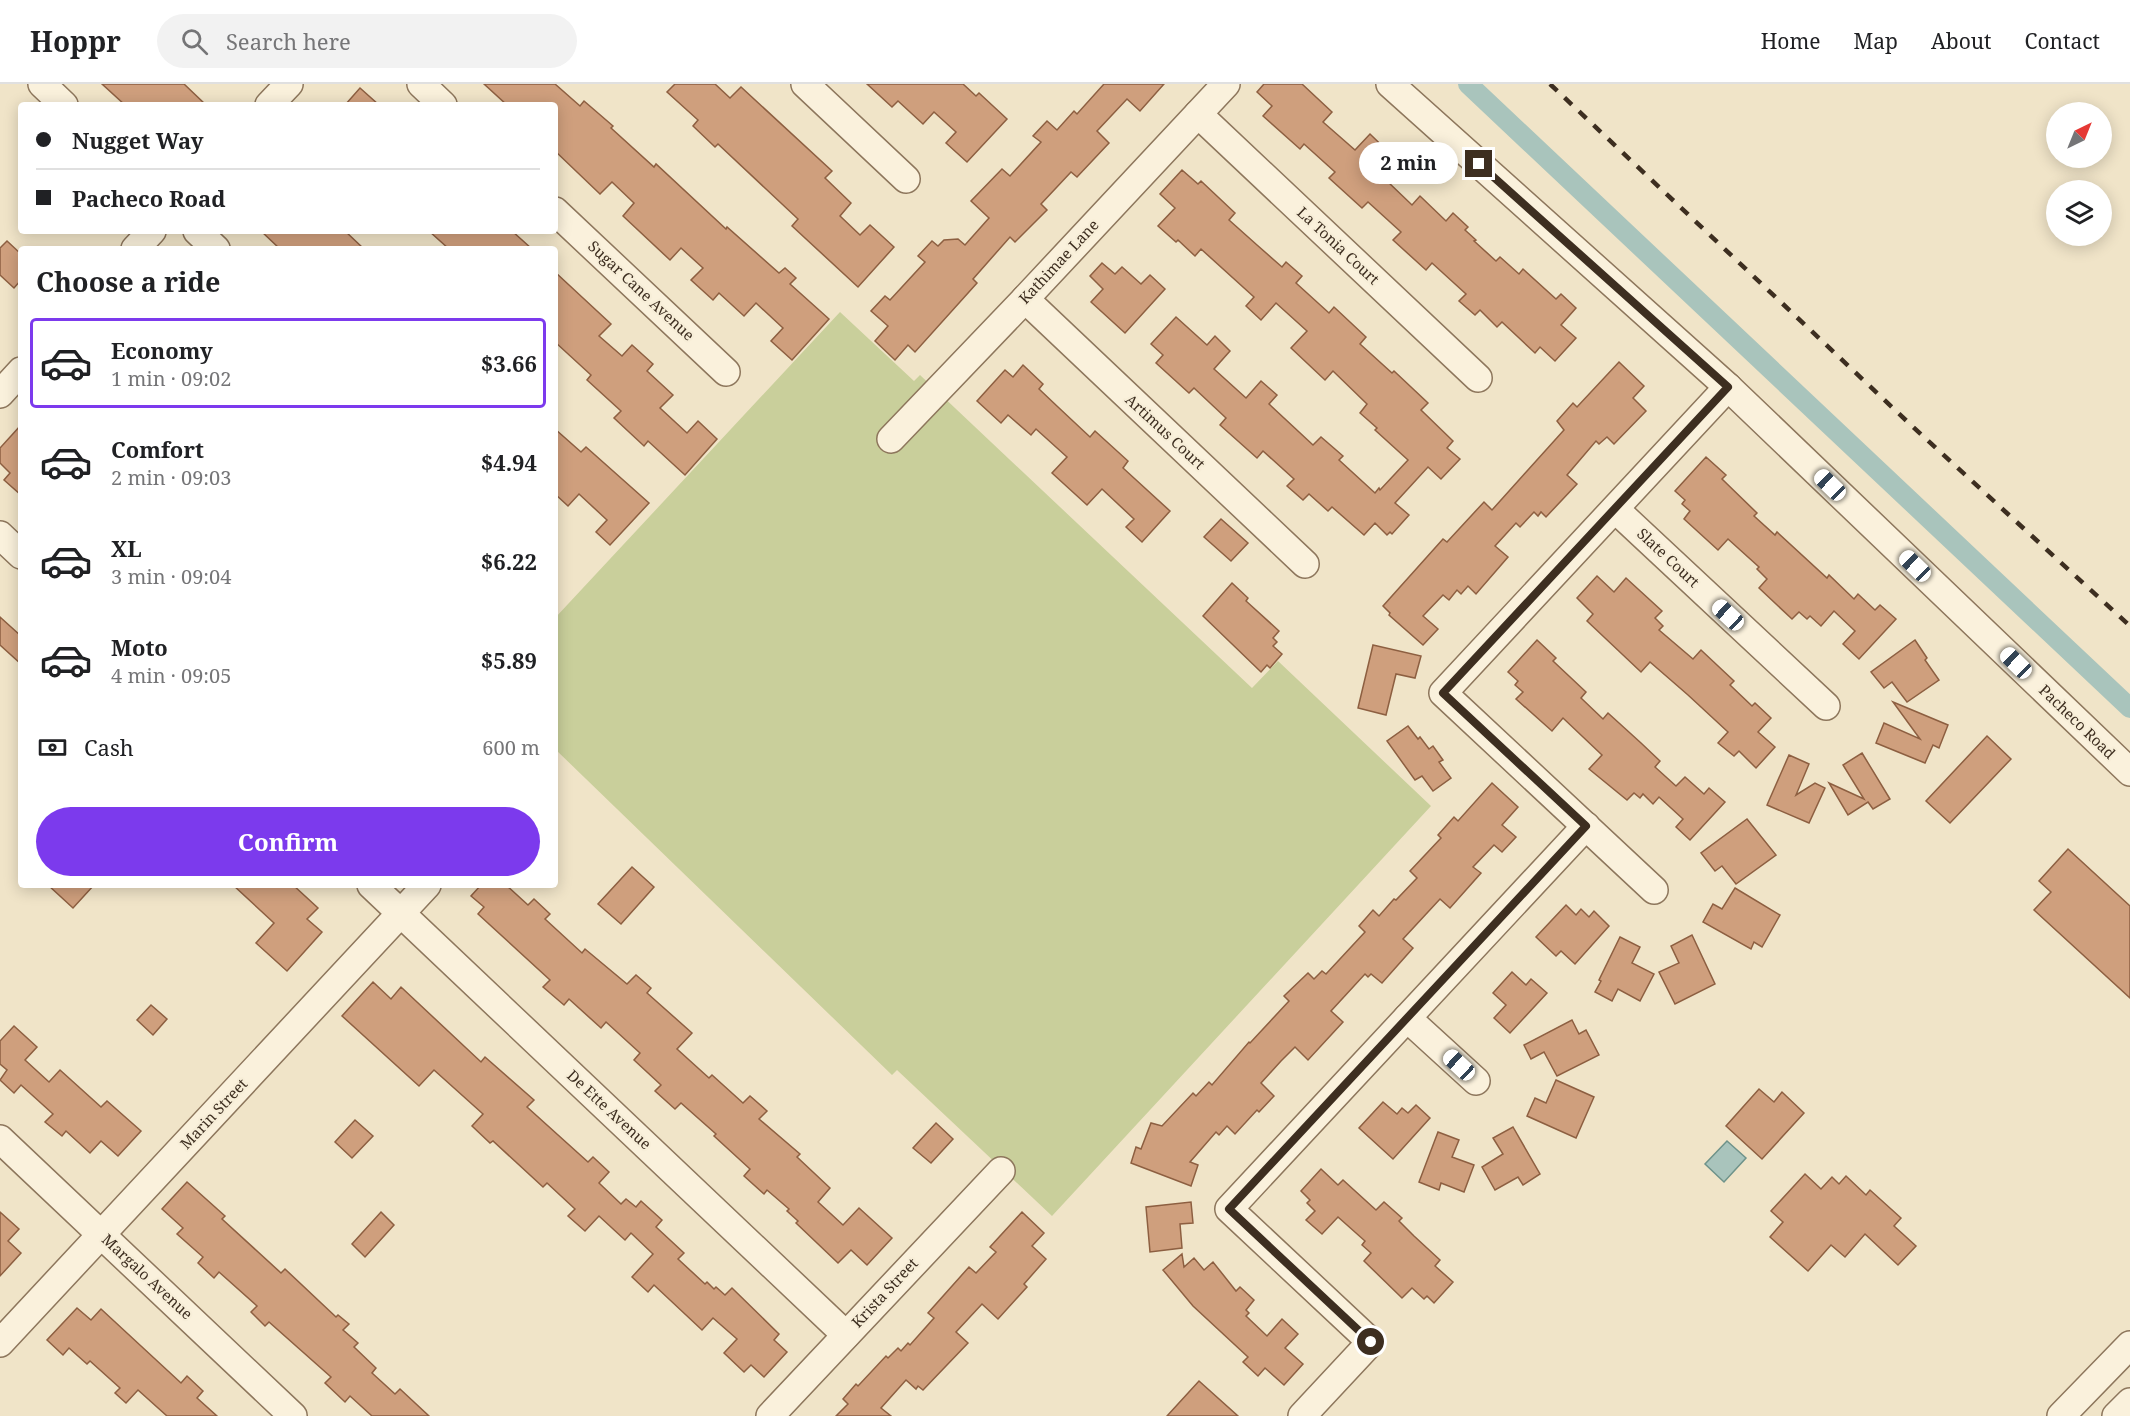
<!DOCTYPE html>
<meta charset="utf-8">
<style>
body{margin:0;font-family:"Noto Serif",serif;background:#f2f2f2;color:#202124;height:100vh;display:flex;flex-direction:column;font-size:22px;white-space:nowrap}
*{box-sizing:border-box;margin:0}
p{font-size:20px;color:#757577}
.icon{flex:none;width:33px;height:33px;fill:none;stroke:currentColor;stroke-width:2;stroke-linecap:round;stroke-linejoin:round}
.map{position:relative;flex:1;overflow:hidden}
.drawer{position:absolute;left:18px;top:162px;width:540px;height:642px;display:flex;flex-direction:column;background:#fff;border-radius:6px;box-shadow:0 3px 15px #0003}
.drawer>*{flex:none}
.hud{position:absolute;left:18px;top:18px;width:540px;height:132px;border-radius:6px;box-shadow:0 3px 15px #0003;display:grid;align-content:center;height:132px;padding:0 18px;background:#fff}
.needle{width:39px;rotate:43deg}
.fabs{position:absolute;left:2046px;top:18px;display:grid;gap:12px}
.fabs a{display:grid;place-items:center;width:66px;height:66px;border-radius:50%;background:#fff;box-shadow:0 3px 15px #0003;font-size:30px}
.end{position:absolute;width:27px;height:27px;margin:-14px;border:8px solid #3d2e20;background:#fff;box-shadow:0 0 0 3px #fff}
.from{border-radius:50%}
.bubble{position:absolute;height:42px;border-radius:21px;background:#fff;box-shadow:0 3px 15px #0003;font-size:20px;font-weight:700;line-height:42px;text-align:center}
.car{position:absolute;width:18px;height:36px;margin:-18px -9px;border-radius:8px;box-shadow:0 0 4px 2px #0007;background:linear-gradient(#fff 24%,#345 0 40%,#fff 0 76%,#345 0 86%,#fff 0)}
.hud b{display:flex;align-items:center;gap:21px;height:57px;font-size:22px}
.hud b+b{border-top:2px solid #e0e0e0}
.hud i{width:15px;height:15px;background:#202124}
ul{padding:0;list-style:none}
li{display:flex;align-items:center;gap:18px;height:90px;margin:0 12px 9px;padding:0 6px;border:3px solid transparent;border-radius:6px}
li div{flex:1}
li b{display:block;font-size:22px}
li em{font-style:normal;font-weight:700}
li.current{border-color:#7c3aed}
li>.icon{width:54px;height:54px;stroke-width:1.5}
h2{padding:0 18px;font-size:27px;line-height:72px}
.pay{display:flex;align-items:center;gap:15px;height:66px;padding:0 18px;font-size:22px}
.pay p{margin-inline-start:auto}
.action{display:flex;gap:12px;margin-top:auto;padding:12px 18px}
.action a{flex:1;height:69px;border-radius:36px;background:#7c3aed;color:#fff;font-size:24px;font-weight:700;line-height:69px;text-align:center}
header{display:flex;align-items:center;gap:36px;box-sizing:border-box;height:84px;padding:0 30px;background:#fff;border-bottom:2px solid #e0e0e0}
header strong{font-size:28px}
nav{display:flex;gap:33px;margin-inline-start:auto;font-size:21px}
.search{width:420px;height:54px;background:#f2f2f2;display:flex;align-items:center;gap:15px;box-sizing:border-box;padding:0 21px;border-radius:33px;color:#757577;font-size:22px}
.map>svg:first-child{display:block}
.green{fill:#c9cf9b}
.water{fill:#a9c4bc;stroke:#6f938a;stroke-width:1.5}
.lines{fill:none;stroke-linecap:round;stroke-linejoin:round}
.canal{stroke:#a9c4bc;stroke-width:20}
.building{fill:#cf9f7d;stroke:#8d5f41;stroke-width:1.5}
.minor-casing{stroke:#8d765c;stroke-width:30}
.minor{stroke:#faf1dc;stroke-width:27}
.rail{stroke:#3d2e20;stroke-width:4.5;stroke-dasharray:10 10;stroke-linecap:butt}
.route{stroke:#3d2e20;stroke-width:8}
.labels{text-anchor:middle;stroke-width:4.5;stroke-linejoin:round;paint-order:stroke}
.street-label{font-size:15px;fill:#3d2e20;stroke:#f7eed8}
</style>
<header>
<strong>Hoppr</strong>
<div class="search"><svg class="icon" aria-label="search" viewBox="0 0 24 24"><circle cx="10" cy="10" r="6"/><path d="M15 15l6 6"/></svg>Search here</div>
<nav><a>Home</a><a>Map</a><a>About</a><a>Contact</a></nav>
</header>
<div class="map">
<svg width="2130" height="1332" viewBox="0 0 2130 1332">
<rect width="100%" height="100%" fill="#f0e4c8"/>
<polygon class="green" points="840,228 914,297 920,291 1252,604 1278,577 1431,722 1052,1132 897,986 892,991 555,665 555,534"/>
<polygon class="water" points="1727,1057 1746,1074 1724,1098 1705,1080"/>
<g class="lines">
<polyline class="canal" points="1468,0 2130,624"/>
</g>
<g class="building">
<polygon points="102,0 184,0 206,21 125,21"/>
<polygon points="484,0 555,0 580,22 584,17 613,42 611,44 654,83 656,80 726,145 727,143 779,189 785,184 796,194 790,200 829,235 792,276 771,257 783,244 756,219 744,232 719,209 713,216 691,196 703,184 681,164 670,176 623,132 634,119 612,98 600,110 555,67 555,21 507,21"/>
<polygon points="675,0 715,0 730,14 741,3 832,87 825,94 851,119 840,132 860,151 870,141 894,163 858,203 792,142 798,135 718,60 715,63 693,42 698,36 667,8"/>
<polygon points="867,0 963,0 976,12 979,9 1007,35 967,78 946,59 956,48 934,28 923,40 898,17 892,23"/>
<polygon points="1104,0 1164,0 1140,27 1127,15 1097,47 1109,59 1077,93 1071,88 1041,120 1047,126 1015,158 1010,153 973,195 977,199 915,268 908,261 895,276 875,257 888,242 871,227 885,212 890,216 925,178 918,172 932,157 938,162 944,156 958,155 965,161 989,134 971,117 1002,85 1010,92 1041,58 1033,52 1047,37 1057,46 1074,27 1077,30"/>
<polygon points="1264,0 1302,0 1332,28 1323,38 1355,66 1370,50 1402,81 1387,97 1412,121 1420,112 1446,137 1453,129 1468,143 1465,146 1476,156 1474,157 1496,177 1500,173 1519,190 1523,185 1556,215 1561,210 1576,224 1561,241 1576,254 1555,277 1540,263 1535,269 1502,238 1497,243 1480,226 1475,231 1459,217 1466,210 1432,179 1426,186 1393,156 1401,148 1368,118 1362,124 1329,94 1335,88 1304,60 1300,65 1263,32 1272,22 1257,8"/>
<polygon points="360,4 379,21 345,21"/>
<polygon points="1182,86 1198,100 1201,97 1235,129 1229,136 1257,161 1282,183 1286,178 1302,192 1296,199 1329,229 1334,223 1366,253 1360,260 1392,289 1394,287 1428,319 1421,326 1453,357 1447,364 1460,375 1441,395 1428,383 1395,419 1409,431 1392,450 1390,448 1387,451 1375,439 1364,451 1332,423 1328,427 1309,410 1303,416 1287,402 1294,395 1263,367 1257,374 1220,341 1226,334 1194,304 1189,309 1156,279 1163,271 1151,260 1176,233 1207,261 1215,252 1230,267 1214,285 1246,314 1261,297 1277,311 1269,320 1313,361 1321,353 1343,372 1339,376 1375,409 1379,404 1380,406 1408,376 1375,346 1377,344 1360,329 1367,320 1333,287 1325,296 1291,264 1307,247 1276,219 1261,236 1246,222 1254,213 1201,165 1195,172 1178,156 1176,158 1158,142 1175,124 1160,110"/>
<polygon points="261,147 345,147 364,165 280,165"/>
<polygon points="429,147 512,147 532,165 449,165"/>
<polygon points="7,157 21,170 21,196 14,204 0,191 0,164"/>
<polygon points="1102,179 1115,190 1122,183 1141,200 1150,191 1165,205 1125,249 1091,218 1103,205 1090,192"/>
<polygon points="555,188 611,240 599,252 622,272 632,261 653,280 647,287 673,311 660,324 687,349 698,337 717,355 685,391 648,357 644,362 614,334 621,327 587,296 591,291 555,258"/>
<polygon points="1619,278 1644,302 1633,314 1646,327 1614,360 1607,353 1599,360 1596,357 1567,391 1577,400 1546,433 1541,428 1538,432 1534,428 1520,443 1516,439 1495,462 1508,473 1476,510 1468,502 1461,510 1457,506 1449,516 1443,511 1423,532 1438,545 1423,561 1389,531 1390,529 1383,522 1443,455 1447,458 1484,418 1492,426 1564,346 1557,337 1573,319 1577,323"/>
<polygon points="1023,281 1043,300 1039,305 1058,323 1090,353 1095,347 1128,377 1123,384 1170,427 1142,458 1126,443 1134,435 1102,405 1087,421 1052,389 1067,373 1036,345 1031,351 1008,331 1001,339 977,317 1005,286 1013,293"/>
<polygon points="21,341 21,411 4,396 10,389 0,379 0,364"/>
<polygon points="555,345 581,368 586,363 649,419 610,461 596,448 607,436 579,410 568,422 555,410"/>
<polygon points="1706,373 1726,391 1722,395 1757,429 1754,432 1775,451 1777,448 1827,494 1829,491 1854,515 1858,510 1875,526 1880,521 1896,535 1859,575 1843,560 1855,547 1834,527 1821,542 1810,532 1807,535 1799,528 1792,535 1759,504 1767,495 1757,485 1759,483 1728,455 1718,466 1684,435 1690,427 1682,420 1685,416 1675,407"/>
<polygon points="1221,435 1248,459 1231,477 1204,453"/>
<polygon points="1597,492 1614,508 1626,494 1662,527 1655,534 1663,542 1659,546 1693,575 1701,566 1734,597 1730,601 1752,622 1755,619 1771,634 1758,648 1775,663 1756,684 1739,667 1734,672 1718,659 1728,648 1688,611 1650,578 1641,588 1587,537 1593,530 1577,514"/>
<polygon points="1232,499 1248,514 1246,517 1279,547 1273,554 1277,558 1273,562 1282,570 1270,584 1267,581 1261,588 1203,532"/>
<polygon points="0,533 21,552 21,580 0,561"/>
<polygon points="1537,556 1556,574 1553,577 1586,608 1581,614 1603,635 1608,629 1641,659 1660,677 1655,683 1676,702 1685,693 1704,710 1709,704 1725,718 1690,756 1676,743 1683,735 1659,713 1653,720 1643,710 1640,714 1634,709 1627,716 1589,685 1602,671 1563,634 1552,647 1516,615 1523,608 1515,601 1518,597 1508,588"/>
<polygon points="1915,556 1927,574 1925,576 1939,596 1907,618 1892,598 1884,604 1871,588"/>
<polygon points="1373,561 1421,572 1415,594 1396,590 1386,631 1358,624"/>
<polygon points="1893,618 1948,641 1939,664 1933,661 1925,679 1876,659 1884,639 1920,655"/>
<polygon points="1408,642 1418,655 1420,653 1429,665 1433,662 1443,676 1439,678 1451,694 1433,707 1422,692 1415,696 1387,657"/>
<polygon points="1987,652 2011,675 1950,739 1926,717"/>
<polygon points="1862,669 1890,715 1873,725 1868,718 1848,731 1829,699 1864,715 1843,681"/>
<polygon points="1789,671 1809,680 1796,711 1815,699 1825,704 1809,739 1767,721"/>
<polygon points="1492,699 1518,723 1502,741 1516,753 1502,768 1494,761 1473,783 1481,789 1450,824 1440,815 1403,855 1413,864 1382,899 1371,890 1368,893 1365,890 1331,927 1343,938 1308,976 1295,963 1281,977 1261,999 1274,1012 1259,1028 1257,1026 1235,1050 1227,1042 1219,1051 1216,1048 1190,1078 1198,1081 1191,1102 1131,1079 1136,1063 1141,1065 1151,1039 1162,1042 1193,1009 1196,1012 1209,998 1212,1001 1249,958 1250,959 1289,917 1284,912 1308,889 1314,895 1322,887 1326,890 1365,848 1359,842 1373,826 1379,832 1394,815 1396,816 1417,794 1410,787 1441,754 1438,751 1454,733 1458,737"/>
<polygon points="1747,735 1776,771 1736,800 1722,782 1715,787 1701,769"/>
<polygon points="2068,765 2130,822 2130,914 2034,826 2051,808 2039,797"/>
<polygon points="632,783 654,803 621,840 598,820"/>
<polygon points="48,801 94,801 73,824"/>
<polygon points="233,801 293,801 318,824 307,835 322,848 287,887 256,859 274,839"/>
<polygon points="481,801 506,801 528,821 534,815 550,830 545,835 582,869 585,865 627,900 636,891 651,904 647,909 692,949 677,965 709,994 712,991 743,1019 750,1012 767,1027 759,1035 800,1070 797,1073 830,1104 818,1118 843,1141 859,1124 892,1154 867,1181 851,1166 838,1179 796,1139 798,1137 787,1127 789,1125 767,1106 764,1110 744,1092 750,1085 714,1052 716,1050 681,1019 675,1025 655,1007 661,1001 634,976 640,969 606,938 601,944 569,915 564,921 543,903 550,896 478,830 484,823 471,812"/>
<polygon points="1735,804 1780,831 1762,863 1754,858 1751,865 1703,838 1713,820 1722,825"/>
<polygon points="1566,821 1576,831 1581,825 1589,833 1594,827 1609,842 1575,880 1561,867 1556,872 1536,853"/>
<polygon points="1692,851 1715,900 1675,920 1659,888 1679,879 1671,862"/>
<polygon points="1620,853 1640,863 1632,879 1654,890 1640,917 1618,905 1612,917 1595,908 1601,897 1599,896"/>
<polygon points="1512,888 1526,901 1531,895 1547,909 1510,949 1494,934 1506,921 1493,909"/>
<polygon points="373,898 391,915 401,903 481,978 485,973 534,1016 527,1023 588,1078 593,1073 609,1088 599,1099 621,1120 626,1115 636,1123 641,1117 662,1136 656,1143 684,1169 678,1175 705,1200 707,1198 714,1205 716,1203 725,1211 732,1204 779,1250 774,1256 787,1268 764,1293 751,1281 744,1288 724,1269 737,1255 713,1234 702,1246 654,1201 648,1208 632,1193 653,1170 631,1149 625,1156 599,1132 585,1147 568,1132 575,1125 547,1099 543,1103 493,1057 490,1059 472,1042 483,1030 434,986 419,1002 342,932"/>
<polygon points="151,921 167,935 153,951 137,936"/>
<polygon points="1572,936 1579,950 1586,946 1599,971 1557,992 1544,968 1531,975 1524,961"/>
<polygon points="14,942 37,963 25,976 49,998 60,986 101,1023 107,1017 141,1047 118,1072 101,1057 90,1069 66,1047 62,1052 45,1038 53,1030 21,1001 14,1009 0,996 7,986 0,980 0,957"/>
<polygon points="1556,996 1594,1013 1576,1054 1527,1032 1535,1014 1546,1019"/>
<polygon points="1759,1005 1774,1018 1782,1008 1804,1029 1762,1075 1726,1042"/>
<polygon points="1383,1018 1397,1030 1402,1024 1408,1029 1416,1021 1430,1034 1393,1075 1359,1044"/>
<polygon points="355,1036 373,1052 352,1074 335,1058"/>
<polygon points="936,1039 953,1055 931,1079 913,1064"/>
<polygon points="1513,1043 1540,1090 1523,1101 1518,1093 1495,1106 1482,1083 1503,1070 1493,1054"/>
<polygon points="1438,1048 1459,1056 1452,1073 1474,1081 1464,1108 1441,1099 1439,1106 1419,1098"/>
<polygon points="1321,1085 1338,1101 1343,1096 1376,1126 1384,1118 1402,1134 1399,1137 1414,1152 1440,1176 1435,1182 1453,1198 1434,1219 1427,1212 1424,1215 1412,1204 1402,1214 1364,1177 1371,1169 1362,1161 1365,1157 1338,1133 1322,1150 1306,1136 1315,1127 1307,1119 1310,1116 1301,1107"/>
<polygon points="1805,1090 1821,1105 1832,1093 1839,1100 1846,1092 1866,1111 1870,1106 1901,1134 1894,1142 1916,1162 1898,1181 1865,1150 1845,1173 1831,1161 1808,1187 1770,1153 1783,1138 1771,1127"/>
<polygon points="187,1098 225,1132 222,1135 281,1189 285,1185 336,1233 338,1231 349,1240 343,1246 358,1259 354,1263 376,1284 372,1289 395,1310 400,1305 429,1332 372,1332 350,1312 345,1318 325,1299 331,1293 269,1238 265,1242 251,1228 257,1222 219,1188 214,1194 198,1179 203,1173 177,1150 183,1144 162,1125"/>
<polygon points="1191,1118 1193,1139 1180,1140 1182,1164 1150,1168 1146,1123"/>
<polygon points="0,1128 19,1145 8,1157 21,1169 0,1192"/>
<polygon points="381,1128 394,1141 365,1173 352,1160"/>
<polygon points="1022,1128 1044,1149 1032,1162 1046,1175 1024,1200 1027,1203 998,1235 982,1220 956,1248 968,1259 923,1306 918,1302 916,1305 906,1296 881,1324 891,1332 836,1332 848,1320 843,1315 856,1300 858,1302 886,1272 888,1274 898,1264 901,1267 908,1259 910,1261 934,1234 928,1229 969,1183 976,1189 996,1168 990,1163"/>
<polygon points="1182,1170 1184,1183 1194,1174 1204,1186 1213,1178 1236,1207 1240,1203 1254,1216 1246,1226 1249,1229 1246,1232 1267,1252 1282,1235 1298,1250 1285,1264 1303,1280 1284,1301 1265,1284 1258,1292 1243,1278 1248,1273 1193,1222 1163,1186"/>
<polygon points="77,1224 91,1236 101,1225 181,1299 187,1292 203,1307 197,1314 217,1332 167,1332 138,1306 126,1319 115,1309 120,1304 90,1277 87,1280 69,1264 63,1271 47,1256"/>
<polygon points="1199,1297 1238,1332 1167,1332"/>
</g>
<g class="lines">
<g class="minor-casing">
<g id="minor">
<polyline points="42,0 64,21"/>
<polyline points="421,0 443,21"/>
<polyline points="805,0 906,95"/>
<polyline points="1390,0 1728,303 2130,688"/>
<polyline points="269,21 289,0"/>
<polyline points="1198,30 1478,294"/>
<polyline points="555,127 726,288"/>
<polyline points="197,147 216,165"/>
<polyline points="135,165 152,147"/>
<polyline points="1025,215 1305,480"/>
<polyline points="0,310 21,287"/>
<polyline points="891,355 1025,215 1226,0"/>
<polyline points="1615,425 1826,622"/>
<polyline points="0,451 21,471"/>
<polyline points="371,801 846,1251"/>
<polyline points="1654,806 1443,609 1728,303"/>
<polyline points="1407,934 1476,997"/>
<polyline points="0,1055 293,1332"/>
<polyline points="0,1259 427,801"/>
<polyline points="770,1332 1001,1087"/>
<polyline points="1302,1332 1371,1258 1229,1125 1586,742"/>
<polyline points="2061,1332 2130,1261"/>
<polyline points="2116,1332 2130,1318"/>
</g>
</g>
<use href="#minor" class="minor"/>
<polyline class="rail" points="1550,0 1912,342 2130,542"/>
</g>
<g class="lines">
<polyline class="route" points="1371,1258 1229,1125 1586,742 1443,609 1728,303 1479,80"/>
</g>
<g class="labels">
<g class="street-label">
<text transform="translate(1338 162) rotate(43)" y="5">La Tonia Court</text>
<text transform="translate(1059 178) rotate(-47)" y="5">Kathimae Lane</text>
<text transform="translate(641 207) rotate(43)" y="5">Sugar Cane Avenue</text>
<text transform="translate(1165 348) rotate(43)" y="5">Artimus Court</text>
<text transform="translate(1668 474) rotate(43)" y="5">Slate Court</text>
<text transform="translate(2077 638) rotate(44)" y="5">Pacheco Road</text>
<text transform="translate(609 1026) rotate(43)" y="5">De Ette Avenue</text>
<text transform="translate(214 1030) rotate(-47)" y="5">Marin Street</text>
<text transform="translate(147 1193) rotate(43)" y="5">Margalo Avenue</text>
<text transform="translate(885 1209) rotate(-47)" y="5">Krista Street</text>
</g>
</g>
</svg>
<div class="fabs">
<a><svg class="needle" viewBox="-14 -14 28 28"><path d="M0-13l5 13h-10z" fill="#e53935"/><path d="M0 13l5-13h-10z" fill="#757577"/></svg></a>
<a><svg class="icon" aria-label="layers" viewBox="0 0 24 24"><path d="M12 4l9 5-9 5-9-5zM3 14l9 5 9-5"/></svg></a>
</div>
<i class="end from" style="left:1371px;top:1258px"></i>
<i class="end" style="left:1479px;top:80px"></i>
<div class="bubble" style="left:1359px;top:58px;width:99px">2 min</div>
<i class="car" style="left:1830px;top:401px;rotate:314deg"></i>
<i class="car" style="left:1915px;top:482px;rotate:314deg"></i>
<i class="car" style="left:1728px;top:531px;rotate:313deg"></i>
<i class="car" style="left:2016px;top:579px;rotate:314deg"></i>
<i class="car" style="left:1459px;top:981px;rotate:313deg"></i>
<div class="hud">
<b><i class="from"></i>Nugget Way</b>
<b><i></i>Pacheco Road</b>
</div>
<section class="drawer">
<h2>Choose a ride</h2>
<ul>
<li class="current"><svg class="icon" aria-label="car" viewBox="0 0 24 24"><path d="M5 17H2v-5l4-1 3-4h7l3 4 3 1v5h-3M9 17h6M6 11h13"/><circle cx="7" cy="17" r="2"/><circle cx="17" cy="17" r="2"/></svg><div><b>Economy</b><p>1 min · 09:02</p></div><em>$3.66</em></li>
<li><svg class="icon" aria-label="car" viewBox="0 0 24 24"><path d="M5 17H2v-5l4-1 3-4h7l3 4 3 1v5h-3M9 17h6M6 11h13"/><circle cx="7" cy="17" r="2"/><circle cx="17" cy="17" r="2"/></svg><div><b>Comfort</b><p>2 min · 09:03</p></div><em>$4.94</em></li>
<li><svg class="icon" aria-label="car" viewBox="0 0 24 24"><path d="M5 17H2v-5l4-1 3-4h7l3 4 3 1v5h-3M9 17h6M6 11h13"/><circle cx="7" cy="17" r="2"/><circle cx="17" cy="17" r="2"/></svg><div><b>XL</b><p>3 min · 09:04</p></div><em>$6.22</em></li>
<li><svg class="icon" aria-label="car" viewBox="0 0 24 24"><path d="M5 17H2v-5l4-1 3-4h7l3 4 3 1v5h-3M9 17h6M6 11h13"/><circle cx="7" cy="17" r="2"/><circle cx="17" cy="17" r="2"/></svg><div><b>Moto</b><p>4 min · 09:05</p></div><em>$5.89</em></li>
</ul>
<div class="pay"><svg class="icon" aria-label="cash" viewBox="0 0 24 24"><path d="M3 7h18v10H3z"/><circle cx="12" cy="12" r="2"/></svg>Cash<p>600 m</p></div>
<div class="action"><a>Confirm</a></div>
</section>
</div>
